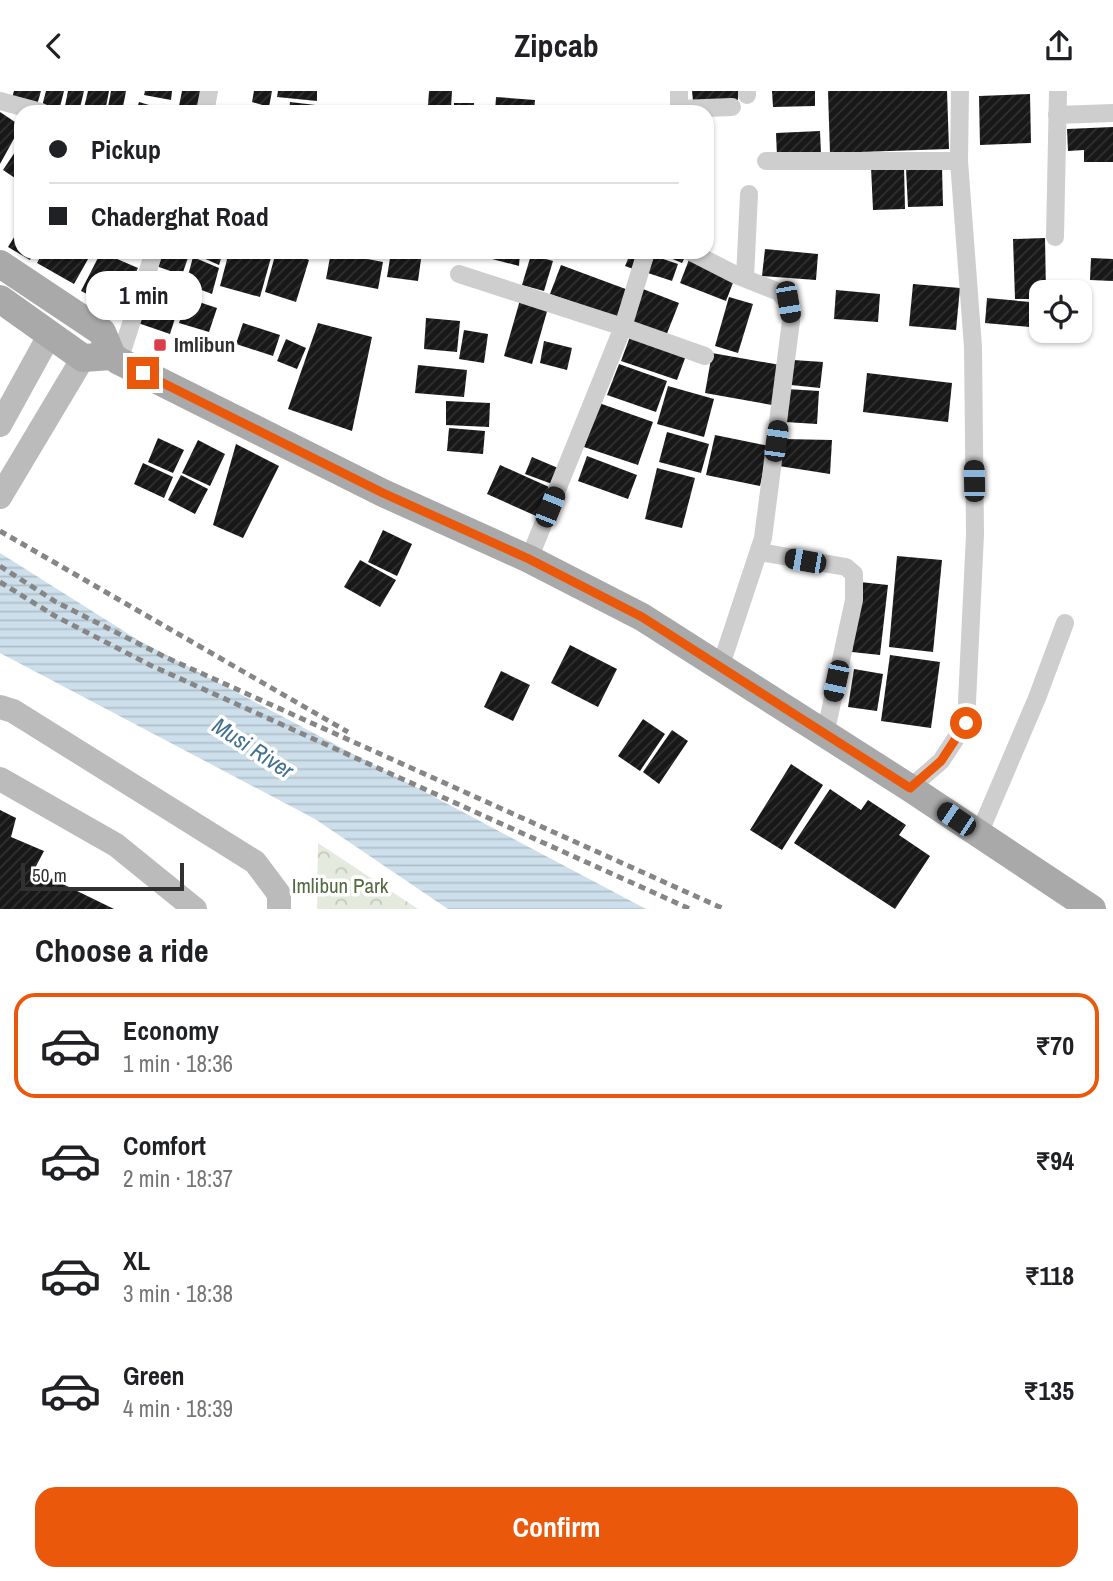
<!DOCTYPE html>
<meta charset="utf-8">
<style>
body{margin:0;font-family:"Archivo Narrow",sans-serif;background:#f2f2f2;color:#202124;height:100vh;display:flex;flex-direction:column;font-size:26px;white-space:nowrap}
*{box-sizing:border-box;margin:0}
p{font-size:23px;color:#757577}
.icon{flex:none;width:38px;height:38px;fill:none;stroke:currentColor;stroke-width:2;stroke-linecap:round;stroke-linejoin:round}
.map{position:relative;height:818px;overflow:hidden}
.panel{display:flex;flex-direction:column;background:#fff;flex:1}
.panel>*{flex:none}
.guide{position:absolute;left:14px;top:14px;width:700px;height:154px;border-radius:21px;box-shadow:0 2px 5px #0004;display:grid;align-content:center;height:154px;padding:0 35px;background:#fff}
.controls{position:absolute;left:1029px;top:189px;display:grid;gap:14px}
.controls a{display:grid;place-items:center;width:63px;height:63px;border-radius:14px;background:#fff;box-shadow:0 2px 5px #0004;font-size:35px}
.scale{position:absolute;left:21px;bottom:18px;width:163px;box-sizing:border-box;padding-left:7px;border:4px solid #313131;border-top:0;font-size:19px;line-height:24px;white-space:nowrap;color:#313131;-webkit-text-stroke:5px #fff;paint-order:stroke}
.end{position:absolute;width:32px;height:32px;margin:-16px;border:9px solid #ea580c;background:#fff;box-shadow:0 0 0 4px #fff}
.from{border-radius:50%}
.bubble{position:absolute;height:49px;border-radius:21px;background:#fff;box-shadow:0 2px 5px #0004;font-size:23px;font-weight:800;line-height:49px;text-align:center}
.car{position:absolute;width:21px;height:42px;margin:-21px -10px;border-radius:9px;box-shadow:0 0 5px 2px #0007;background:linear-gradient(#222 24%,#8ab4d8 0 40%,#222 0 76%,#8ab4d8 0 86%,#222 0)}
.guide b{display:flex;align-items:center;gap:24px;height:66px;font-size:26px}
.guide b+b{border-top:2px solid #e0e0e0}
.guide i{width:18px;height:18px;background:#202124}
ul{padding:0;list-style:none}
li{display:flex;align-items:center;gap:21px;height:105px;margin:0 14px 10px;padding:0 21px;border:4px solid transparent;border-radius:21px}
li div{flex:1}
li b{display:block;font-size:26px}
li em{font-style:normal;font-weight:800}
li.active{border-color:#ea580c}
li>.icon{width:63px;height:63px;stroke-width:1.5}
h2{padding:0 35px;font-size:32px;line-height:84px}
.action{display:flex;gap:14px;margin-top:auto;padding:14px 35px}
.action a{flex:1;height:80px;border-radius:21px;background:#ea580c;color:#fff;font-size:28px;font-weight:800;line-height:80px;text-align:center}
header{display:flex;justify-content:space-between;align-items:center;height:91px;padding:0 35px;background:#fff;font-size:32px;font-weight:800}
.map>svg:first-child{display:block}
.forest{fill:url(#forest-crowns)}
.water{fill:url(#water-rules)}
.building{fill:url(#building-hatch)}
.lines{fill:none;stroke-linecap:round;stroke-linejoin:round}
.street{stroke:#cecece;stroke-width:18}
.secondary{stroke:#bbb;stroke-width:24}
.primary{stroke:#a9a9a9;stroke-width:28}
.rail{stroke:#868686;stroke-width:5;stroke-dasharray:7 5;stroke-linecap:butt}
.route{stroke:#ea580c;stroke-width:9}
.poi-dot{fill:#dd3d49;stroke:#fff;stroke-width:2.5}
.labels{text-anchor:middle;stroke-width:7;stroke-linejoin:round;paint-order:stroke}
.poi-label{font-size:21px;font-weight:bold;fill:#313131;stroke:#fff;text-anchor:start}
.park-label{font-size:21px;fill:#546b40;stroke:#fff}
.water-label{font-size:23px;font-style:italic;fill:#427190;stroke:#fff}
</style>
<header><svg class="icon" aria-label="back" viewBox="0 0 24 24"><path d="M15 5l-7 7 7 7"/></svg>Zipcab<svg class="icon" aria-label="share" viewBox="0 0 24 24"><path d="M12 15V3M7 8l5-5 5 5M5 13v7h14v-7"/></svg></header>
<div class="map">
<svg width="1113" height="818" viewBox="0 0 1113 818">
<defs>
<pattern id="forest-crowns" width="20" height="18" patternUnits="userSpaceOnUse" patternTransform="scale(1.75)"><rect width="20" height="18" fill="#e4eadd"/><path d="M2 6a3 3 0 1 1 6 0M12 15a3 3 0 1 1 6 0" fill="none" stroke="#c4c9be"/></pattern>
<pattern id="water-rules" width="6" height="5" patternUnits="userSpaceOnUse" patternTransform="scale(1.75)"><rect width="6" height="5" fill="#cddfeb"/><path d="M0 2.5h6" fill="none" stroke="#b0c0ca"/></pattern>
<pattern id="building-hatch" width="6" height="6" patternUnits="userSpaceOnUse" patternTransform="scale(1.75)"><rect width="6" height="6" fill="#181818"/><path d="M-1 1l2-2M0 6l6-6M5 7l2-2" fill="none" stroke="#313131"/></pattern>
</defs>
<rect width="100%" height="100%" fill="#fff"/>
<polygon class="forest" points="318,752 418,818 317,818"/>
<polygon class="water" points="0,462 138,549 646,818 448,818 315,728 0,562"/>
<g class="building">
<polygon points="14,0 41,0 37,14 12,7"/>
<polygon points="46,0 64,0 59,20 42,15"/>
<polygon points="68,0 84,0 79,21 64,20"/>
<polygon points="88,0 109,0 105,21 83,21"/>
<polygon points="111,0 126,0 122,21 107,21"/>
<polygon points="145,0 172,0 171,9 144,4"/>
<polygon points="182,0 204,0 201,19 179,15"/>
<polygon points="254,0 272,0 269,16 252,11"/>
<polygon points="278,0 317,0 317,10 277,6"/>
<polygon points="429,0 452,0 451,17 428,15"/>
<polygon points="692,0 738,0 738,9 693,10"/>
<polygon points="772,0 815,0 815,15 773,16"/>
<polygon points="828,0 947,0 949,58 830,62"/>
<polygon points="1030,3 1031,52 980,54 979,5"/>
<polygon points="496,6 535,9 534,21 495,21"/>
<polygon points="139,11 169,20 169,21 136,21"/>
<polygon points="290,11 324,15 323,21 289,21"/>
<polygon points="454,12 474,12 473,21 454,21"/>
<polygon points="0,21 21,35 0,73"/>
<polygon points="1113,36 1113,71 1084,71 1084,59 1068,60 1067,38"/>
<polygon points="820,40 821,63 777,65 776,42"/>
<polygon points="21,52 21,91 3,79"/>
<polygon points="904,75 905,118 873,119 871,76"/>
<polygon points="942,76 943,115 908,116 906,78"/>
<polygon points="21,135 21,161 35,161 30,169 8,156"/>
<polygon points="1045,147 1046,201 1041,201 1041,208 1015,208 1013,148"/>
<polygon points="765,158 818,163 816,189 762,185"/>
<polygon points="43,161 92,161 74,193 37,172"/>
<polygon points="101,161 138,177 118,218 81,200"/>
<polygon points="158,161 190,161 182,184 153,174"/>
<polygon points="190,161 223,161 219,174"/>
<polygon points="229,161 272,163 260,206 220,195"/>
<polygon points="276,161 290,161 309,169 296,211 265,201"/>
<polygon points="331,161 383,171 378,198 326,188"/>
<polygon points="391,161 422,161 418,190 387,186"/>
<polygon points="482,161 520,161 519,175 481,165"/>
<polygon points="631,161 643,161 636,179 625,175"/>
<polygon points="656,161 684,161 687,162 682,172"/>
<polygon points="531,164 553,170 544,200 522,194"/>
<polygon points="654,165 678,173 672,190 648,182"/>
<polygon points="193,166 219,177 212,203 186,193 178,216 143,205 151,181 186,192"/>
<polygon points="690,166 736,184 726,210 680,192"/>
<polygon points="1091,167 1113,168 1113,190 1090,189"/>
<polygon points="561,174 631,200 621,228 550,203"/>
<polygon points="913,193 960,197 956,239 909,235"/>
<polygon points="643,198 679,212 664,250 628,235"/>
<polygon points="836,199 880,203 878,231 834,228"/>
<polygon points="729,206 753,213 738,262 715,255"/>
<polygon points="187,207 217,217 209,241 179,232"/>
<polygon points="987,207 1041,212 1041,237 985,232"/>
<polygon points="142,209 177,221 170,243 135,231"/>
<polygon points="520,209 548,217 532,273 504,265"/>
<polygon points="426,227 460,230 457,261 424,258"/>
<polygon points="243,232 280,244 273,265 236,253"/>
<polygon points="318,232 372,246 352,340 288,318"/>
<polygon points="464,239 488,243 484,272 459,268"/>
<polygon points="631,243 687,262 677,289 621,270"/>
<polygon points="286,248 306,257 297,278 277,270"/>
<polygon points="544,250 572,257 567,279 540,272"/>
<polygon points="712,262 780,274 772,314 705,302"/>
<polygon points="793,269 823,271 820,297 791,294"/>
<polygon points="619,273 667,290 656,321 607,304"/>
<polygon points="418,274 467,279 464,306 415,302"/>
<polygon points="867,282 952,292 948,331 863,321"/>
<polygon points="668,295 714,308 704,346 657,333"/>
<polygon points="787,298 819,300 817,333 785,331"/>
<polygon points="446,310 490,312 489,336 446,334"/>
<polygon points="599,312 653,331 638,374 584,356"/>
<polygon points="449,337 485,340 483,363 447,360"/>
<polygon points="667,341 709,353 701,382 659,371"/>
<polygon points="715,344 769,355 760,395 706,384"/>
<polygon points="158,347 184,359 173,382 148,371"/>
<polygon points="783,348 832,349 830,383 779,375"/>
<polygon points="198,349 225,363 210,395 182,382"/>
<polygon points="236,353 279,375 243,447 213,434"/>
<polygon points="587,365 637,384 628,408 578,390"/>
<polygon points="532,366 558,377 552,393 525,383"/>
<polygon points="143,372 173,386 164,407 134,393"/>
<polygon points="500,374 549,396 536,425 487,403"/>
<polygon points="657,377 695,387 682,437 645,428"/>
<polygon points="181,384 208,398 195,423 168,409"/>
<polygon points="383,439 412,453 397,485 368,471"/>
<polygon points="897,465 942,469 933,561 889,556"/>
<polygon points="360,469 396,489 380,516 344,496"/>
<polygon points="860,491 888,494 880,564 852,561"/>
<polygon points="570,554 617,578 598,616 551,592"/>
<polygon points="890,564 940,571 931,637 881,630"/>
<polygon points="854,578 883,583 877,620 848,616"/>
<polygon points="501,580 530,594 513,630 484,616"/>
<polygon points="643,628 665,643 640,680 618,665"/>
<polygon points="672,639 688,650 659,693 643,681"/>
<polygon points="791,673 823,694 782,759 750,739"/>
<polygon points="830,698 861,719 868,709 906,734 899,744 930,765 895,818 794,752"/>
<polygon points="0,719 16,727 11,746 44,760 34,779 114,818 0,818"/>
</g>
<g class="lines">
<g class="street">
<polyline points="679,0 679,18 732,16"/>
<polyline points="747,0 747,4"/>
<polyline points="0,10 41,21"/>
<polyline points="205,21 209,0"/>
<polyline points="1057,24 1113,22"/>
<polyline points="766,70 959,70"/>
<polyline points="1055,146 1058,0"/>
<polyline points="646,161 623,236 705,265"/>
<polyline points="691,161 736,184 779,201 787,211 791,230 763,447 720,577"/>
<polyline points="459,183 623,236 529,468"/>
<polyline points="745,187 749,103"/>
<polyline points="119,270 154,161"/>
<polyline points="760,461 846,476 854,483 854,509 825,644"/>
<polyline points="910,697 941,670 966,632 975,443 973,256 959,70 960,0"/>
<polyline points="979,743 1037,607 1065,532"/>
</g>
<g class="secondary">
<polyline points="0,334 50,243"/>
<polyline points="0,406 83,267"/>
<polyline points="0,616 13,620 255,771 279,803 279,818"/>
<polyline points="0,688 116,754 195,818"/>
</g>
<g class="primary">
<polyline points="0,173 102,241 112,265 119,270 383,402 529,468 642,526 910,697 1092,818"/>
<polyline points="0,208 83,267 112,265"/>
</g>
<g class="rail">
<polyline points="0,440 348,641"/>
<polyline points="0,475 56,511 163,565 724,818"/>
<polyline points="0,491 55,525 150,574 690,818"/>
</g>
</g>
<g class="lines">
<polyline class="route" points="143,282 383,402 529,468 642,526 910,697 941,670 966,632"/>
</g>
<rect class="poi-dot" x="153" y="247" width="14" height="14" rx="3.5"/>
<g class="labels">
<g class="poi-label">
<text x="174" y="261">Imlibun</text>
</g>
<g class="park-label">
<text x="340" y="802">Imlibun Park</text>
</g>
<g class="water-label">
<text transform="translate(253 657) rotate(33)" y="8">Musi River</text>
</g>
</g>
</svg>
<div class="controls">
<a><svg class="icon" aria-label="locate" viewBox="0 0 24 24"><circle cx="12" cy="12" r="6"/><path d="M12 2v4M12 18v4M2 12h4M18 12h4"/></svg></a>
</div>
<div class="scale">50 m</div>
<i class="end from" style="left:966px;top:632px"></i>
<i class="end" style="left:143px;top:282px"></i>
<div class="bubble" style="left:86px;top:180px;width:116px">1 min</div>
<i class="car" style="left:788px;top:211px;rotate:170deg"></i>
<i class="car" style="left:776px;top:350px;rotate:8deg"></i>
<i class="car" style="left:974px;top:390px;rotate:359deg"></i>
<i class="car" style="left:550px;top:416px;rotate:22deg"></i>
<i class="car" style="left:805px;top:470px;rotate:280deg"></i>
<i class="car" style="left:836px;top:590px;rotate:192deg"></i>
<i class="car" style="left:956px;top:728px;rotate:304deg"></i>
<div class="guide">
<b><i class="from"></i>Pickup</b>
<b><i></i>Chaderghat Road</b>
</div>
</div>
<section class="panel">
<h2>Choose a ride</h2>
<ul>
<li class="active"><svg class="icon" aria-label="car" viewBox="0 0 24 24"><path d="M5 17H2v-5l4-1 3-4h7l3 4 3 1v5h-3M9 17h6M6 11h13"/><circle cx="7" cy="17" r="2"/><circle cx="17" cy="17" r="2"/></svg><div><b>Economy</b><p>1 min · 18:36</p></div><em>₹70</em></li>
<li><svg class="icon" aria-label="car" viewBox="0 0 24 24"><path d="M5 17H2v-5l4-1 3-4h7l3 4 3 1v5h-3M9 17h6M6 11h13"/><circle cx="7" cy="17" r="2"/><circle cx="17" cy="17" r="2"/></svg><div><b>Comfort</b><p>2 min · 18:37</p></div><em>₹94</em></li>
<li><svg class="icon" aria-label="car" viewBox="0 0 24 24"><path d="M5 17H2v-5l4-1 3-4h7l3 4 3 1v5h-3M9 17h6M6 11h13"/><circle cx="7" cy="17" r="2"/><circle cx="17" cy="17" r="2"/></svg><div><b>XL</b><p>3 min · 18:38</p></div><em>₹118</em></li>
<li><svg class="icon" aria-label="car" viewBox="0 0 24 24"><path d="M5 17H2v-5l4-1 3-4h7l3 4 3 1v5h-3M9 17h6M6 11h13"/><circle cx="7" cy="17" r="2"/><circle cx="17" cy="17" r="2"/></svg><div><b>Green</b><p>4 min · 18:39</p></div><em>₹135</em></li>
</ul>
<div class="action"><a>Confirm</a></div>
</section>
